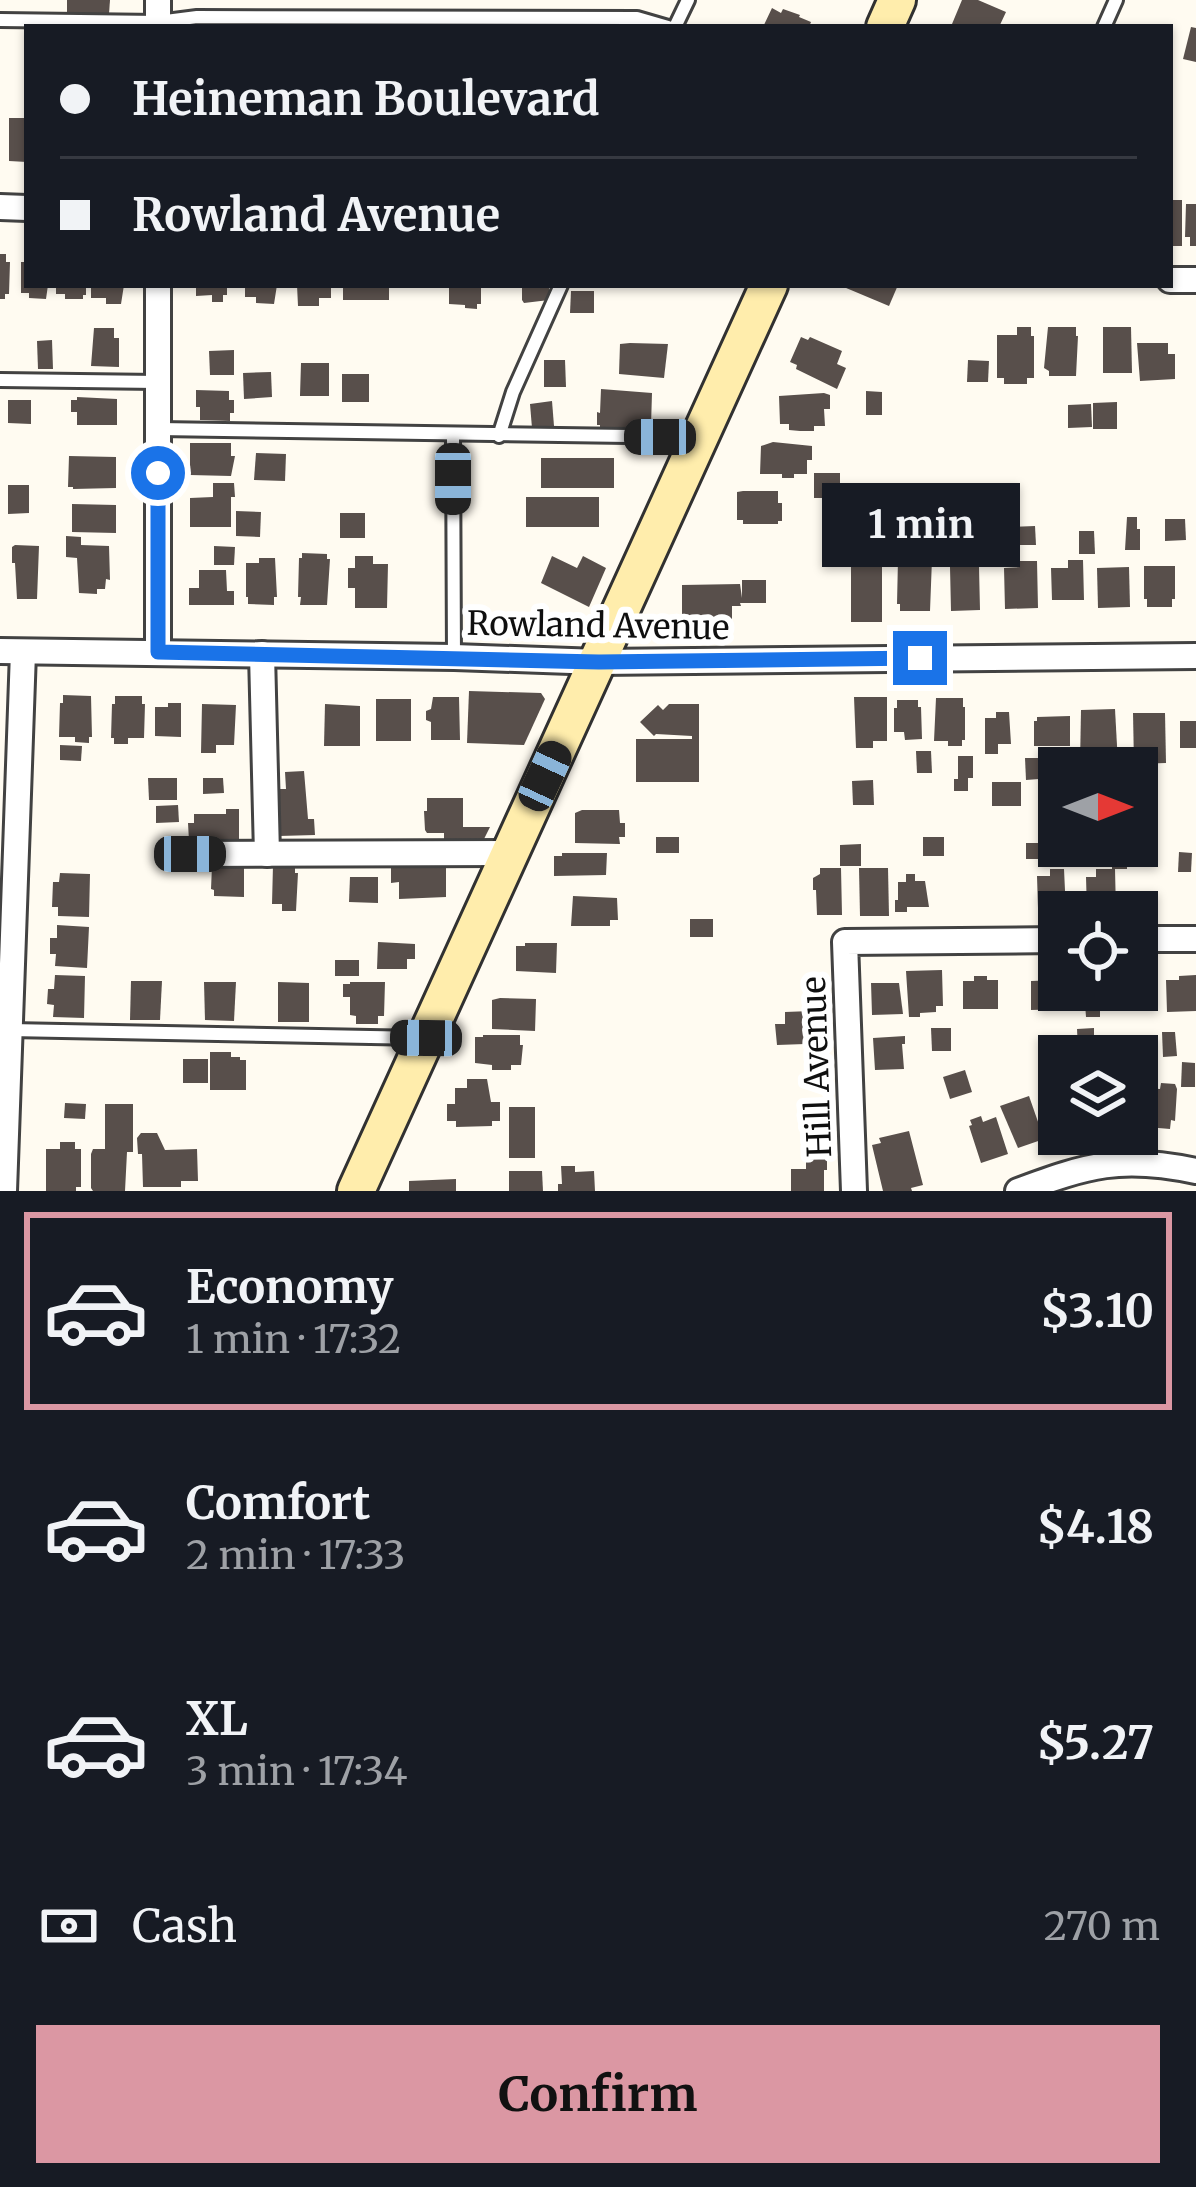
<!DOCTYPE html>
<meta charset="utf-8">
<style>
body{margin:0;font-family:Merriweather,serif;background:#242831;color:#f1f3f6;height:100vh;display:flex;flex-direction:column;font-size:45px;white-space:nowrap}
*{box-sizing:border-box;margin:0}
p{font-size:39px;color:#9ea1a6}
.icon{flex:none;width:66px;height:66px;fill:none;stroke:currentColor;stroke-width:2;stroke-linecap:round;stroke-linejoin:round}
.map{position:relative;height:1191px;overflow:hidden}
.drawer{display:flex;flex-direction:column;background:#171b24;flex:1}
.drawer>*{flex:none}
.banner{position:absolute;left:24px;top:24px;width:1149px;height:264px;border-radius:0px;box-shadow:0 3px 9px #0004;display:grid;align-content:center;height:264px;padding:0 36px;background:#171b24}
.needle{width:78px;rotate:90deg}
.fabs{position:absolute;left:1038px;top:747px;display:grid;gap:24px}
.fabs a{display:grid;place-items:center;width:120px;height:120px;border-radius:0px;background:#171b24;box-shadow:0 3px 9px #0004;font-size:60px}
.end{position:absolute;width:54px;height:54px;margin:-27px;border:15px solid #1a73e8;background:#fff;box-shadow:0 0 0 6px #fff}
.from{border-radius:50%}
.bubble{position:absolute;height:84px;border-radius:0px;background:#171b24;box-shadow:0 3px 9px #0004;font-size:39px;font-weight:700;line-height:84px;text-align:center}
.car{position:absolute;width:36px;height:72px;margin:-36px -18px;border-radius:15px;box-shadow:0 0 9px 3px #0007;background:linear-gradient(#222 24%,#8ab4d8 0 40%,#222 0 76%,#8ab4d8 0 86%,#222 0)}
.banner b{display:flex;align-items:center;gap:42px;height:114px;font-size:45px}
.banner b+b{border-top:3px solid #363941}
.banner i{width:30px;height:30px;background:#f1f3f6}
ul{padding:21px 0 0;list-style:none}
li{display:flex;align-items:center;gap:36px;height:198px;margin:0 24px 18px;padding:0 12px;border:6px solid transparent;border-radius:0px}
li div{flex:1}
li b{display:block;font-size:45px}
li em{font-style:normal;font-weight:700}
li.active{border-color:#db97a3}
li>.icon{width:108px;height:108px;stroke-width:1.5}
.pay{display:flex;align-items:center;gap:30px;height:132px;padding:0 36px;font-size:45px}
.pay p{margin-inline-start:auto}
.action{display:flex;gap:24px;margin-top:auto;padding:24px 36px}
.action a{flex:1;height:138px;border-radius:0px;background:#db97a3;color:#111;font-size:48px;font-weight:700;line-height:138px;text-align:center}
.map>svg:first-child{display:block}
.building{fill:#584f4b}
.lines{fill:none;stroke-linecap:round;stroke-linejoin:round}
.service-casing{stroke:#424242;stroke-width:18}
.minor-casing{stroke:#424242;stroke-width:30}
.secondary-casing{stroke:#313131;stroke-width:42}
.service{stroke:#fff;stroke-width:12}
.minor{stroke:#fff;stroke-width:24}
.secondary{stroke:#ffedac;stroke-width:36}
.route{stroke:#1a73e8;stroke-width:15}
.labels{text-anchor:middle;stroke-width:12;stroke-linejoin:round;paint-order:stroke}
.street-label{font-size:33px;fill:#0f0f0f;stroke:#fff}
</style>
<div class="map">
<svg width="1196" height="1191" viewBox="0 0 1196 1191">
<rect width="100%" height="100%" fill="#fffbf1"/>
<g class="building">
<polygon points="67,0 110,0 109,14 67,14"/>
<polygon points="962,0 978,0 1006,12 999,27 959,27 952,24"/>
<polygon points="772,8 781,13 783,9 800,15 799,17 811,22 809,27 763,27"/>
<polygon points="1191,27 1196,28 1196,62 1183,59"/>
<polygon points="9,118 27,118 27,162 9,161"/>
<rect x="1170" y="200" width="12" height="46"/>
<polygon points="1186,204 1196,204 1196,246 1190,246 1190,237 1185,237"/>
<polygon points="0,254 6,254 6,262 10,262 9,294 5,294 5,299 0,299"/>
<polygon points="21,262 27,262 27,285 48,285 46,299 29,298 29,293 21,293"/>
<polygon points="56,285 86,285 86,295 83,295 83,299 65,299 65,294 56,294"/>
<polygon points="91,285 124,285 121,304 106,304 106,298 91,298"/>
<polygon points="196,285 227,285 227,295 223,295 223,302 212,302 212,295 196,296"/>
<polygon points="245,285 277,285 274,304 256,303 256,297 245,297"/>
<polygon points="297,285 331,285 331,298 319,298 319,306 298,306"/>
<rect x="343" y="285" width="46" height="15"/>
<polygon points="449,285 481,285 481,304 477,304 477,309 465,308 465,305 449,304"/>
<polygon points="522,285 549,285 549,300 524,303 522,300"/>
<polygon points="839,285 898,285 889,306"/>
<polygon points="571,291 594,291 594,313 570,313"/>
<polygon points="1017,327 1031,327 1031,336 1034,336 1034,378 1027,378 1027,384 1004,384 1004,378 997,378 997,335 1017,335"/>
<polygon points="1048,327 1076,327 1076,336 1078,336 1076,376 1049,376 1049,371 1044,368"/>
<polygon points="1103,327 1131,327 1132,373 1103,373"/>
<polygon points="94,328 114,328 114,338 119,338 119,367 91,366"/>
<polygon points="801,337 808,340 810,337 842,351 837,364 846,368 837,389 796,369 797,365 790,362"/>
<polygon points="52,340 53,369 38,369 37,341"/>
<polygon points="630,343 668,344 664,378 619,374 620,344"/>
<polygon points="1137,343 1168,343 1168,354 1175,354 1175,379 1140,381"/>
<polygon points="234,350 234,375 210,375 209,351"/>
<polygon points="544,360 565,360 566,387 544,387"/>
<polygon points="968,360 989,361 988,382 967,382"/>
<polygon points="301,363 329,363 329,396 300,396"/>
<polygon points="271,372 272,397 244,399 243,373"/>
<rect x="342" y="374" width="27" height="28"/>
<polygon points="601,389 652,393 651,426 643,426 643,429 600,428 600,425 597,425 597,412 600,413"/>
<polygon points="196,390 229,391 229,400 234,400 234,413 230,413 230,421 200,420 200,407 196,407"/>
<polygon points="866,391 882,392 882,415 866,415"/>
<polygon points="824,393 830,395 830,409 824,409 825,426 814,426 814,431 800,431 789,430 789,424 780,424 779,396"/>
<polygon points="77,397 117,399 117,425 77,425 77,412 71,412 71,400 77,400"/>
<polygon points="8,400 31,400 31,424 8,423"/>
<polygon points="552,401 554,426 532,428 530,404"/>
<polygon points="1117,402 1117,429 1093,429 1093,403"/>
<polygon points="1091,404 1092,427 1068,428 1068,405"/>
<polygon points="773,442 812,446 812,460 807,460 807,474 794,474 794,478 782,478 782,474 760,474 761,446"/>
<polygon points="190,443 231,443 231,456 235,456 231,476 190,475"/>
<polygon points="256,453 286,454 285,481 254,480"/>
<polygon points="69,456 116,457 116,488 73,489 73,487 68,487"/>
<rect x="541" y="458" width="73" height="30"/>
<rect x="814" y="473" width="26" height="25"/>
<polygon points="213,483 234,483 235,497 231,497 231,527 190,527 190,498 213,497"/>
<polygon points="8,485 29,485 29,513 8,514"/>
<polygon points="743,491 778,491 778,503 782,503 782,521 778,521 778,524 743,524 743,520 737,520 737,492"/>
<rect x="526" y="497" width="73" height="30"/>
<polygon points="72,504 116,505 116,533 72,532"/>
<polygon points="236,511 261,512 260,537 236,536"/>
<rect x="340" y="513" width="25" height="25"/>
<rect x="883" y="515" width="25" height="26"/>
<polygon points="1127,517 1137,517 1137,529 1140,529 1140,550 1125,550"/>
<polygon points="1165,519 1185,519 1186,540 1165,541"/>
<polygon points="1035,526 1036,545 1013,545 1012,527"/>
<polygon points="1079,531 1094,531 1095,554 1079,554"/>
<polygon points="66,536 81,537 81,545 109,546 110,580 106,579 105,589 97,589 97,594 79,593 77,558 66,557"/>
<polygon points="15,545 39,546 37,599 17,599 15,563 12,563 12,547"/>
<polygon points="214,546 235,547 234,565 214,565"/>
<polygon points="302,553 327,554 327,559 330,559 327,605 300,605 301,597 298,597 299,558 302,558"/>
<polygon points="355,556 373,556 373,564 388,564 387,608 355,608 355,588 348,588 348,568 355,568"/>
<polygon points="552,556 577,568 583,556 606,568 589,607 541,583"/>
<polygon points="259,558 275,558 277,597 274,597 274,605 248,604 248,597 246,597 246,563 259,563"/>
<polygon points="882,559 882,622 851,622 851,560"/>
<polygon points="898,559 932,559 930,611 900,611 900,604 897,604"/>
<polygon points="1068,560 1083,560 1084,600 1052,600 1051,568 1068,568"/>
<polygon points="1020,561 1037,561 1038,608 1005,609 1004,568 1020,567"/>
<polygon points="956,563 977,563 979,567 980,610 951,611 950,567 956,567"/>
<polygon points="1144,566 1175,566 1175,599 1172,599 1172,607 1147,607 1147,599 1144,599"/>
<polygon points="1129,567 1130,607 1098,608 1097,568"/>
<polygon points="199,570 226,570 227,591 234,591 234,605 189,605 189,588 199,588"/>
<polygon points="742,580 766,580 766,603 740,603 741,606 732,606 732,621 728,622 682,621 682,585 740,584 742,598"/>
<polygon points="469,691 541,693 545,699 524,745 467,743"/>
<polygon points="63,695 91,696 92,737 89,737 89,743 75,742 75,737 59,737 60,703 63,703"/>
<polygon points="115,696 142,696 142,704 145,704 144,738 128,738 128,744 114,744 114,738 111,738 112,704 115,704"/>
<polygon points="433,697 459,697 460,740 431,740 431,722 426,720 426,711 431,709"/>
<polygon points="854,697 887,697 887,741 873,741 873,748 856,748"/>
<polygon points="936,698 963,698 963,707 965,707 965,740 962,740 962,746 948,746 948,741 934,741"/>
<rect x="376" y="699" width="35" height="42"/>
<polygon points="897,700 918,700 918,707 921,707 922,739 905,740 904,732 894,732 894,708 897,708"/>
<polygon points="168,703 181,703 181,737 155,736 155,707 168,707"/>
<polygon points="202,704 236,705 234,745 216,745 216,753 201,753"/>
<polygon points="325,704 360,706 360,746 324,746"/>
<polygon points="669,704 699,704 699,782 636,782 636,739 692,739 692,736 656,734 654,736 640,722 658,705 663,710"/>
<polygon points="1115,709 1118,764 1080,764 1081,710"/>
<polygon points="996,712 1009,712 1011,744 998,744 998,754 985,754 985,718 996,718"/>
<polygon points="1133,713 1165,713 1166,763 1134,764"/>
<polygon points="1070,716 1070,746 1034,746 1034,721 1037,721 1037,717"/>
<rect x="1180" y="721" width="16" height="27"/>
<polygon points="60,745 82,746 81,761 60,760"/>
<polygon points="916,751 931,751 932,773 917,773"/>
<polygon points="958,756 973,756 973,778 968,778 968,791 954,791 954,779 958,779"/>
<polygon points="1025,758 1039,758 1039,779 1026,780"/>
<polygon points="304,771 308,819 314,819 315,835 279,836 278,789 286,789 285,772"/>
<polygon points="148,778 177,778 177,800 149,800"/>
<polygon points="203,778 223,778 224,793 203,794"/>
<polygon points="873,780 874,805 853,805 852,781"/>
<rect x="992" y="782" width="29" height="24"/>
<polygon points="427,798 463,798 463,827 490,827 480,847 444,848 444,833 427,833 425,830 424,811 427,811"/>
<polygon points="178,805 179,822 156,823 156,806"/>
<polygon points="226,809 239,809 239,842 189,841 188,823 194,823 194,814 226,814"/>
<polygon points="582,810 619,810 620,823 625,823 625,837 619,837 620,844 575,843 575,813"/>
<rect x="656" y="837" width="23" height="16"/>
<rect x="923" y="837" width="21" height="19"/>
<rect x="1026" y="843" width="23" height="16"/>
<polygon points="861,844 861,866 840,866 840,845"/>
<polygon points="1112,850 1127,850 1127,869 1115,869 1116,912 1087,912 1086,877 1096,877 1096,869 1112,869"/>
<polygon points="1179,852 1192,853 1191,872 1178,872"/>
<polygon points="562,853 607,853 606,875 554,876 554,856 562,856"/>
<polygon points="398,863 446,864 446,897 399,899 399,882 391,883 391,868 399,867"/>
<polygon points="273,865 295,865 295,873 298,873 296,911 282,911 282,904 272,904"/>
<polygon points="212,866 244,867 244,897 214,896 214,890 211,889"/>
<polygon points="820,868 841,868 842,915 817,915 816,890 813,890 813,878 820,874"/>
<polygon points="859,868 888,868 889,916 860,916"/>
<polygon points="1050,869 1064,869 1066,912 1059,912 1059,915 1040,915 1040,908 1038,908 1037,876 1050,876"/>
<polygon points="60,873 90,874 89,917 58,916 58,907 52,907 53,882 59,882"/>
<polygon points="906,874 915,874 915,881 925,881 929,907 907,907 907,912 895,912 895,900 898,900 898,882 906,882"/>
<polygon points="350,877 378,877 378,903 349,902"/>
<polygon points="573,896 617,898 618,920 610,920 610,926 571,926"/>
<rect x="690" y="919" width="23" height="18"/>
<polygon points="57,925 89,927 87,968 55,966 56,954 50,954 50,938 57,938"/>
<polygon points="378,942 415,944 415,959 407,959 407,969 377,969"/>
<polygon points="525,943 557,943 556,973 516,971 516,946 525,946"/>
<rect x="335" y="960" width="24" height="16"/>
<polygon points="942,970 943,1006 936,1006 936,1012 920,1013 920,1017 909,1017 906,971"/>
<polygon points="55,975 85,976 84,1018 53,1017 54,1005 47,1004 48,989 54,989"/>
<polygon points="1196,975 1196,1011 1167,1012 1166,980 1179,980 1179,976"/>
<polygon points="974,976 987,976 987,980 998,980 998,1009 963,1009 963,981 974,981"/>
<polygon points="1059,980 1059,990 1067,990 1067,1009 1031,1010 1031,981"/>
<polygon points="131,981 162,981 160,1020 130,1020"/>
<polygon points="204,982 236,982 234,1021 205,1020"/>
<polygon points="278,982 309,983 309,1022 278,1022"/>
<polygon points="350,982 385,982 384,1016 378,1016 378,1024 356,1024 356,1016 350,1015 350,997 343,997 343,984 350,984"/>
<polygon points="871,983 899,983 903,1014 872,1015"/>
<polygon points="1084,990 1113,990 1113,1010 1100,1010 1100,1017 1086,1017"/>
<polygon points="500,998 536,999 535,1031 492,1029 492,1000"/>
<polygon points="811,1011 812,1030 804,1031 805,1044 777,1045 775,1024 785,1024 785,1012"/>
<polygon points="931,1028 951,1028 951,1051 932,1051"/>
<polygon points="1094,1028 1094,1049 1078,1049 1077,1029"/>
<polygon points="1162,1032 1175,1032 1177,1056 1163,1057"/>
<polygon points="483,1035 520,1035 520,1045 523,1045 521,1065 511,1065 511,1070 492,1070 492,1065 475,1063 475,1037 483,1037"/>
<polygon points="905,1036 905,1044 902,1044 904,1069 875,1070 873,1038"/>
<polygon points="210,1052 231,1052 231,1057 240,1057 240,1060 246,1060 246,1090 210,1090"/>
<rect x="183" y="1059" width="25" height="24"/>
<polygon points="1182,1062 1195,1063 1195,1087 1181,1087"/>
<polygon points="965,1070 972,1092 950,1099 943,1077"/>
<polygon points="467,1079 487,1079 491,1102 500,1102 500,1121 492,1121 492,1126 456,1127 456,1121 447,1121 447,1104 455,1104 455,1088 467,1088"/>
<polygon points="1161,1083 1175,1084 1177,1089 1175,1121 1171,1120 1170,1129 1147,1127 1148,1119 1145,1119 1147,1088 1160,1089"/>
<polygon points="1059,1091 1059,1133 1058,1134 1047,1095"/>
<polygon points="1029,1096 1044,1139 1018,1148 1000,1106"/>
<polygon points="65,1103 86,1104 85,1119 64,1118"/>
<polygon points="105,1104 133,1104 133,1152 127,1152 125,1191 93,1191 91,1188 91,1154 93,1149 105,1149"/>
<rect x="509" y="1107" width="26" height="51"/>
<polygon points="981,1116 983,1122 996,1117 1008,1154 981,1163 969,1126 972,1125 970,1120"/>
<polygon points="909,1131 923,1185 911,1188 912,1191 883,1191 872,1145 881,1143 879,1138"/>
<polygon points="141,1133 157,1133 165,1150 197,1149 198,1181 181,1181 181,1187 143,1187 142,1154 138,1154 137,1138"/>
<polygon points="60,1142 75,1142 75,1149 81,1149 81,1187 76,1187 76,1191 46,1191 46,1149 60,1149"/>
<polygon points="827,1158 827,1170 824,1170 824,1191 791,1191 791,1169 806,1169 806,1159"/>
<polygon points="561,1166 575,1166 575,1172 594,1171 595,1191 558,1191 558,1184 562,1184"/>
<polygon points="509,1171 542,1171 543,1191 509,1191"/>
<polygon points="456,1179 456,1191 409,1191 409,1181"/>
</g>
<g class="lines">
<g class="service-casing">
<g id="service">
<polyline points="0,20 158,22 197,17 637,18 668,27"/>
<polyline points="675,27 688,0"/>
<polyline points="1104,27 1116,0"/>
<polyline points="0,380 158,382"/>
<polyline points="159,429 697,437"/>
<polyline points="453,435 454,657"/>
<polyline points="499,436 513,392 561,285"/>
<polyline points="10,1030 422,1038"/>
</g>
</g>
<g class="minor-casing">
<g id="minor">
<polyline points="158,0 158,27"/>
<polyline points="0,207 27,208"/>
<polyline points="1170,280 1196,280"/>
<polyline points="158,285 158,652"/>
<polyline points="0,651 454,657 599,662 1196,656"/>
<polyline points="262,654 267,854"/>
<polyline points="190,854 510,853"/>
<polyline points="1137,939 1196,939"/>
<polyline points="4,1191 23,652"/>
<polyline points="854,1191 845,942 1059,940"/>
<path d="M1018,1191C1088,1165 1121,1155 1196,1171"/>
</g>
</g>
<g class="secondary-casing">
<g id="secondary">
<polyline points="885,27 897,0"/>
<polyline points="356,1191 769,285"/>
</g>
</g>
<use href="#service" class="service"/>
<use href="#minor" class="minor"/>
<use href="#secondary" class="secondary"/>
</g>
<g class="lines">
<polyline class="route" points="158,473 158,652 599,662 920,658"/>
</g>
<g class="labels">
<g class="street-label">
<text transform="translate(598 625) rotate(1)" y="12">Rowland Avenue</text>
<text transform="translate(816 1067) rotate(-92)" y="12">Hill Avenue</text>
</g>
</g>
</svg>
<div class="fabs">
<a><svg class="needle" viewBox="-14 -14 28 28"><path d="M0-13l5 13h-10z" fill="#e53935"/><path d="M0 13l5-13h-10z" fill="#9ea1a6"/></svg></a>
<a><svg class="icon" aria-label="locate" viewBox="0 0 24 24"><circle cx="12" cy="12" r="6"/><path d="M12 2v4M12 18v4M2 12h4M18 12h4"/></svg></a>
<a><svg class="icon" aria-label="layers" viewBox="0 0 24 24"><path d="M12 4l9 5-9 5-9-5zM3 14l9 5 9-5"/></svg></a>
</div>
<i class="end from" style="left:158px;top:473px"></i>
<i class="end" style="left:920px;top:658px"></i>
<div class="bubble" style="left:822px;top:483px;width:198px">1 min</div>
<i class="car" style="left:660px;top:437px;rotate:270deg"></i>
<i class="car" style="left:453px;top:479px;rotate:180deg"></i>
<i class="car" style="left:545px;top:776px;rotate:25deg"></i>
<i class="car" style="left:190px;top:854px;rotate:90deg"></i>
<i class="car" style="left:426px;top:1038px;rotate:271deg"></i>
<div class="banner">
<b><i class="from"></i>Heineman Boulevard</b>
<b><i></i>Rowland Avenue</b>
</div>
</div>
<section class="drawer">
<ul>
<li class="active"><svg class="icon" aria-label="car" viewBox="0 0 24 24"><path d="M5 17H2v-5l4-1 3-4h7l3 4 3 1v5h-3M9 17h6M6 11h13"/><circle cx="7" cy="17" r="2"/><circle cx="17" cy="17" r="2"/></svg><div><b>Economy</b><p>1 min · 17:32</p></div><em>$3.10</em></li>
<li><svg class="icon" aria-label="car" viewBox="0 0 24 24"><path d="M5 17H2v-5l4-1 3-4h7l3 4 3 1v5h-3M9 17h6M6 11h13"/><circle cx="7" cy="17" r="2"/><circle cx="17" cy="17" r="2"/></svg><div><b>Comfort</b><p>2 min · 17:33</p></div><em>$4.18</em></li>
<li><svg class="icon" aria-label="car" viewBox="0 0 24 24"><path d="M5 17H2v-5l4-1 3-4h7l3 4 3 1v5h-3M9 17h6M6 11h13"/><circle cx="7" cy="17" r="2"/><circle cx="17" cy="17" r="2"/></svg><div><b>XL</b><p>3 min · 17:34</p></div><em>$5.27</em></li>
</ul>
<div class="pay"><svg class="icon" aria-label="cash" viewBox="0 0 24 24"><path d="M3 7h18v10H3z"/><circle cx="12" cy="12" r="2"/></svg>Cash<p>270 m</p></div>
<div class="action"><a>Confirm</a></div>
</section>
